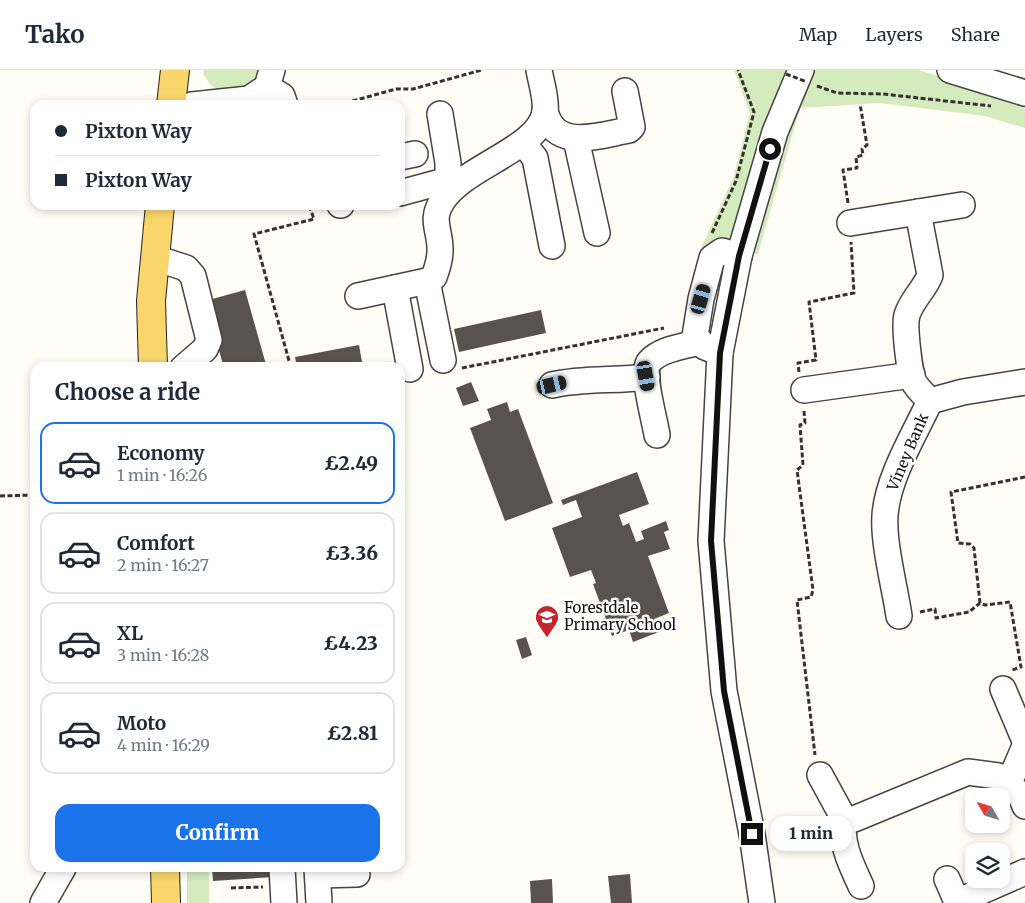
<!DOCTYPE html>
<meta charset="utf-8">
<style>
body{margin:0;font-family:Merriweather,serif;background:#f2f2f3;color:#1f2937;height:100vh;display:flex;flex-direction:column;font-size:19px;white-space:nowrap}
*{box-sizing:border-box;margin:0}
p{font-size:16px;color:#747a83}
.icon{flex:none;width:28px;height:28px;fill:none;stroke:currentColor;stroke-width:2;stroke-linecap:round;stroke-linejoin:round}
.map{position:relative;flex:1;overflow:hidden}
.side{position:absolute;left:30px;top:292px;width:375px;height:510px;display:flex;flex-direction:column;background:#fff;border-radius:15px;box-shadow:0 2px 8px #0003}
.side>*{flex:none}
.top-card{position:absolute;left:30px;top:30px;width:375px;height:110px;border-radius:15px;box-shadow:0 2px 8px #0003;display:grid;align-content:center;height:110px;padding:0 25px;background:#fff}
.needle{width:32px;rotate:309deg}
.buttons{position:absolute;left:965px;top:718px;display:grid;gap:10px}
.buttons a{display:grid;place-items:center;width:45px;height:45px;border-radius:10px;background:#fff;box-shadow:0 2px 8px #0003;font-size:25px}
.end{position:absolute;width:22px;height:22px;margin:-11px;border:6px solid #111;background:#fff;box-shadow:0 0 0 2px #fff}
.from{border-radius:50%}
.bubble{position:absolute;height:35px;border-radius:15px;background:#fff;box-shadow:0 2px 8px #0003;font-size:16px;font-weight:800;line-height:35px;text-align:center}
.car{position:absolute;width:15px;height:30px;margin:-15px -8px;border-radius:6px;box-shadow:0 0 4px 1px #0007;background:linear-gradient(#222 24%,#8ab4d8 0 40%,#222 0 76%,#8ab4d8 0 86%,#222 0)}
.top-card b{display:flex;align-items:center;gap:18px;height:48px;font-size:19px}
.top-card b+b{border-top:1px solid #e0e1e3}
.top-card i{width:12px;height:12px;background:#1f2937}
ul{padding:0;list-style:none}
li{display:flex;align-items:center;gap:15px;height:82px;margin:0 10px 8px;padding:0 15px;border:2px solid #e0e1e3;border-radius:15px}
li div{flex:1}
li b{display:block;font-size:19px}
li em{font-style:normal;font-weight:800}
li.active{border-color:#1a73e8}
li>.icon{width:45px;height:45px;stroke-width:1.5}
h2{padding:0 25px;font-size:22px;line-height:60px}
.cta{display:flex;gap:10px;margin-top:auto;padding:10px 25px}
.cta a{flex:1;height:58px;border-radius:15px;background:#1a73e8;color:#fff;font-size:20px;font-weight:800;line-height:58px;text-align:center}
header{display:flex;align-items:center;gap:30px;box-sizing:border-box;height:70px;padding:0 25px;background:#fff;border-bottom:1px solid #e0e1e3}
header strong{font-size:24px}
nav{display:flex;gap:28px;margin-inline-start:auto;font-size:18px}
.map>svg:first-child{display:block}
.green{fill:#d5ebbd}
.building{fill:#5a524d}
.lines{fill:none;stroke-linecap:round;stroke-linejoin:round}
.minor-casing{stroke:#444;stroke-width:28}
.major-casing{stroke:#222;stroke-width:30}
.path{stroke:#333;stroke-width:3;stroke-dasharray:5 2.5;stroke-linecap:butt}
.minor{stroke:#fff;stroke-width:25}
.major{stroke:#f9d66b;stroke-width:28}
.path-bridge{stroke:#333;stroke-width:3;stroke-dasharray:5 2.5;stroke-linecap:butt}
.route{stroke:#111;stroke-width:6}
.labels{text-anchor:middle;stroke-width:5;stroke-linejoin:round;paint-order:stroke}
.street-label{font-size:15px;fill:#111;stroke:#fff}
.poi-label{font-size:15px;fill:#111;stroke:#fff;text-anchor:start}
</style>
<header>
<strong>Tako</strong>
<nav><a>Map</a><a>Layers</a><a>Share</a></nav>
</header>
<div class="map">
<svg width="1025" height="833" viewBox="0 0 1025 833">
<rect width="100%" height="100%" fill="#fffdf5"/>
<g class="green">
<path d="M204,0H263C255,17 231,30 213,17C209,14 206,7 203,4Z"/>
<polygon points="734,0 787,0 730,177 723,175 701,178 733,109 750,43"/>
<polygon points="807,0 919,0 1025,34 1025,58 985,46 880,33 800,38 758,184 752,183 767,120"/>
<rect x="187" y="798" width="22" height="35"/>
</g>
<g class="building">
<polygon points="245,220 267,298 224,298 205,231"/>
<polygon points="541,240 546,263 459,282 454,259"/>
<polygon points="359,275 363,298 297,298 295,287"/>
<polygon points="471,312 479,331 463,336 456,318"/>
<polygon points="507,332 510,342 518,339 553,433 505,451 470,358 491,350 487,339"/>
<polygon points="637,402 649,434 619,445 623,456 629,453 636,472 644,469 641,461 666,451 669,460 664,462 670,479 648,486 669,543 654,549 659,562 633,572 629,560 612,566 593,514 596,513 591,500 570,507 552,458 582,447 576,430 563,435 561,430"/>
<polygon points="526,567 532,585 522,589 516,570"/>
<polygon points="212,798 272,798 273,807 213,811"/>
<polygon points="630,804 632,833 611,833 608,806"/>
<polygon points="552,809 553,833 531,833 530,811"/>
</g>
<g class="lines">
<g class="minor-casing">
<g id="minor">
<polyline points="950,0 1025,23"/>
<polyline points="267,17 282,26 285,35"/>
<polyline points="192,35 249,29 267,17 272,0"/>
<path d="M545,41C555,82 600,65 629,60L632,57L625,21"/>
<polyline points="440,44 448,93 448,110 453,117"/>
<polyline points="576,69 597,163"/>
<polyline points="523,73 535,88 552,176"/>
<polyline points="400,87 415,84"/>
<polyline points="400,123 448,110"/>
<polyline points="340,135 341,135"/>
<polyline points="850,153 962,135"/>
<polyline points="155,188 186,198 193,206 209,270 205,279 183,298"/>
<polyline points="427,211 443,290"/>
<polyline points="395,218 410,299"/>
<path d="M358,226L427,211L434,207C437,199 440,190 440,181C441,161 429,150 443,130C465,96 539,79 545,42C547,30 541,12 539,0"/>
<polyline points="720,283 705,277 695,266 701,229 712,188 722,181 739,186"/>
<path d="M552,315C583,308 615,311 647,307"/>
<polyline points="804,320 912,305"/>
<polyline points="930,331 963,322 1025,312"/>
<path d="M657,365C655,351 641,303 649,292C660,279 685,276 700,272"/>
<path d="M899,546C895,518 883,473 885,446C887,409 914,365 930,331C925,326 919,320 915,314C909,305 904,255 907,245C912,229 925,219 930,205L918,142"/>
<polyline points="1003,619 1025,671"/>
<polyline points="820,705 844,749 854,749 968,702 998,706 1020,724 1025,736"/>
<polyline points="1009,713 1025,676"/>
<path d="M844,749C840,773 851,794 861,816"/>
<polyline points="282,798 284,833"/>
<polyline points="317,798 319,833"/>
<polyline points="318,805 357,804"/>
<polyline points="947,809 957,832 1025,802"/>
<polyline points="43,833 63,798"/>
<polyline points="762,833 752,764 724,621 711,471 720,283 739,186 775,62 801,0"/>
</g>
</g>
<g class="major-casing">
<g id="major">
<polyline points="171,35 175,0"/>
<polyline points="153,298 151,231 160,135"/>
<polyline points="165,798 166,833"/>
</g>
</g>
<g class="path">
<polyline points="817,16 837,23 883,24 991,36"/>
<polyline points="338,35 396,19 413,19 482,0"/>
<polyline points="848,133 843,100 857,98 856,87 863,85 862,79 867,75 860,34"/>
<polyline points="712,163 736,111 754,42 738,0"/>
<polyline points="291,298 254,164 314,149 309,135"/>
<polyline points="462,298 664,258"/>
<polyline points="799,302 798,293 816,290 809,232 854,223 851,172"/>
<polyline points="804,341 805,353 800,355 803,395 797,400 813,520 811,527 797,530 815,685"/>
<polyline points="0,426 35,425"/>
<polyline points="980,533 974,478 970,474 958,473 951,422 1025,407"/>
<polyline points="920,542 935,539 936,548 969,542 980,533 985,535 1010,532 1021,597 1012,600"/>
<polyline points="231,818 263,817"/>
</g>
<use href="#minor" class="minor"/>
<use href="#major" class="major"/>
<polyline class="path-bridge" points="786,4 807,12"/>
</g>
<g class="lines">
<polyline class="route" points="752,764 724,621 711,471 720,283 739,186 770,79"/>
</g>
<defs>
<g id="school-pin" transform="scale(1.25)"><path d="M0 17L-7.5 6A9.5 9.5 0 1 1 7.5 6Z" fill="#c4262e" stroke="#fff"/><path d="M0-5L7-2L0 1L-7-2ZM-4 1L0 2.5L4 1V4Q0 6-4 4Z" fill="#fff"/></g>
</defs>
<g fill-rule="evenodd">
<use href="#school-pin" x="547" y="547"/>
</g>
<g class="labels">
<g class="street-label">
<text transform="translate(908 382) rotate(-67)" y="5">Viney Bank</text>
</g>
<g class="poi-label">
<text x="564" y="543">Forestdale<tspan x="564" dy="17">Primary School</tspan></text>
</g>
</g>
</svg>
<div class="buttons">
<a><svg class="needle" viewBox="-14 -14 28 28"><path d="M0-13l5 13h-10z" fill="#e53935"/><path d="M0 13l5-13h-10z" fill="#747a83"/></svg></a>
<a><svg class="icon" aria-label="layers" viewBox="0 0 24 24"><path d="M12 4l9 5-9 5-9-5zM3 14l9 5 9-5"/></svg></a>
</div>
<i class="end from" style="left:770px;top:79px"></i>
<i class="end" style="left:752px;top:764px"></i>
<div class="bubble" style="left:770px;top:746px;width:82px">1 min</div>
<i class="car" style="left:701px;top:229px;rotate:16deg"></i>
<i class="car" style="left:646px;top:306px;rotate:170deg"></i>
<i class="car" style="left:552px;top:315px;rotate:77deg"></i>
<div class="top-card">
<b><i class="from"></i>Pixton Way</b>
<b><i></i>Pixton Way</b>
</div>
<section class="side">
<h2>Choose a ride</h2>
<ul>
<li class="active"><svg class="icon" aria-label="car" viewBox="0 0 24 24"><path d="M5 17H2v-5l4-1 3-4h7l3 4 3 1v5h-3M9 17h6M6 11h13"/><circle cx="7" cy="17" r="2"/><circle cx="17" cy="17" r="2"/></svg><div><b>Economy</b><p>1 min · 16:26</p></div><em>£2.49</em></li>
<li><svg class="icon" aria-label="car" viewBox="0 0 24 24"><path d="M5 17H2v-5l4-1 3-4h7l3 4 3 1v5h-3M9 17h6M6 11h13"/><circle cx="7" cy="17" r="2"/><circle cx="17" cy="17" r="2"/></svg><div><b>Comfort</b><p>2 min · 16:27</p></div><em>£3.36</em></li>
<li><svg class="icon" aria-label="car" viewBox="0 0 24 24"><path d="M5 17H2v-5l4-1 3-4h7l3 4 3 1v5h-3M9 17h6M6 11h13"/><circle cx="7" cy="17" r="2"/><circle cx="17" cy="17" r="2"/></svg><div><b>XL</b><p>3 min · 16:28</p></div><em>£4.23</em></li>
<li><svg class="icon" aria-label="car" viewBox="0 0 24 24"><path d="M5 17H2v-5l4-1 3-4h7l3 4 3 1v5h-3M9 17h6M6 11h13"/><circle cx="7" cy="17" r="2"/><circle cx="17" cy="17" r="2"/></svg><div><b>Moto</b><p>4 min · 16:29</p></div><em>£2.81</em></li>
</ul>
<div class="cta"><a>Confirm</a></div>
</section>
</div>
